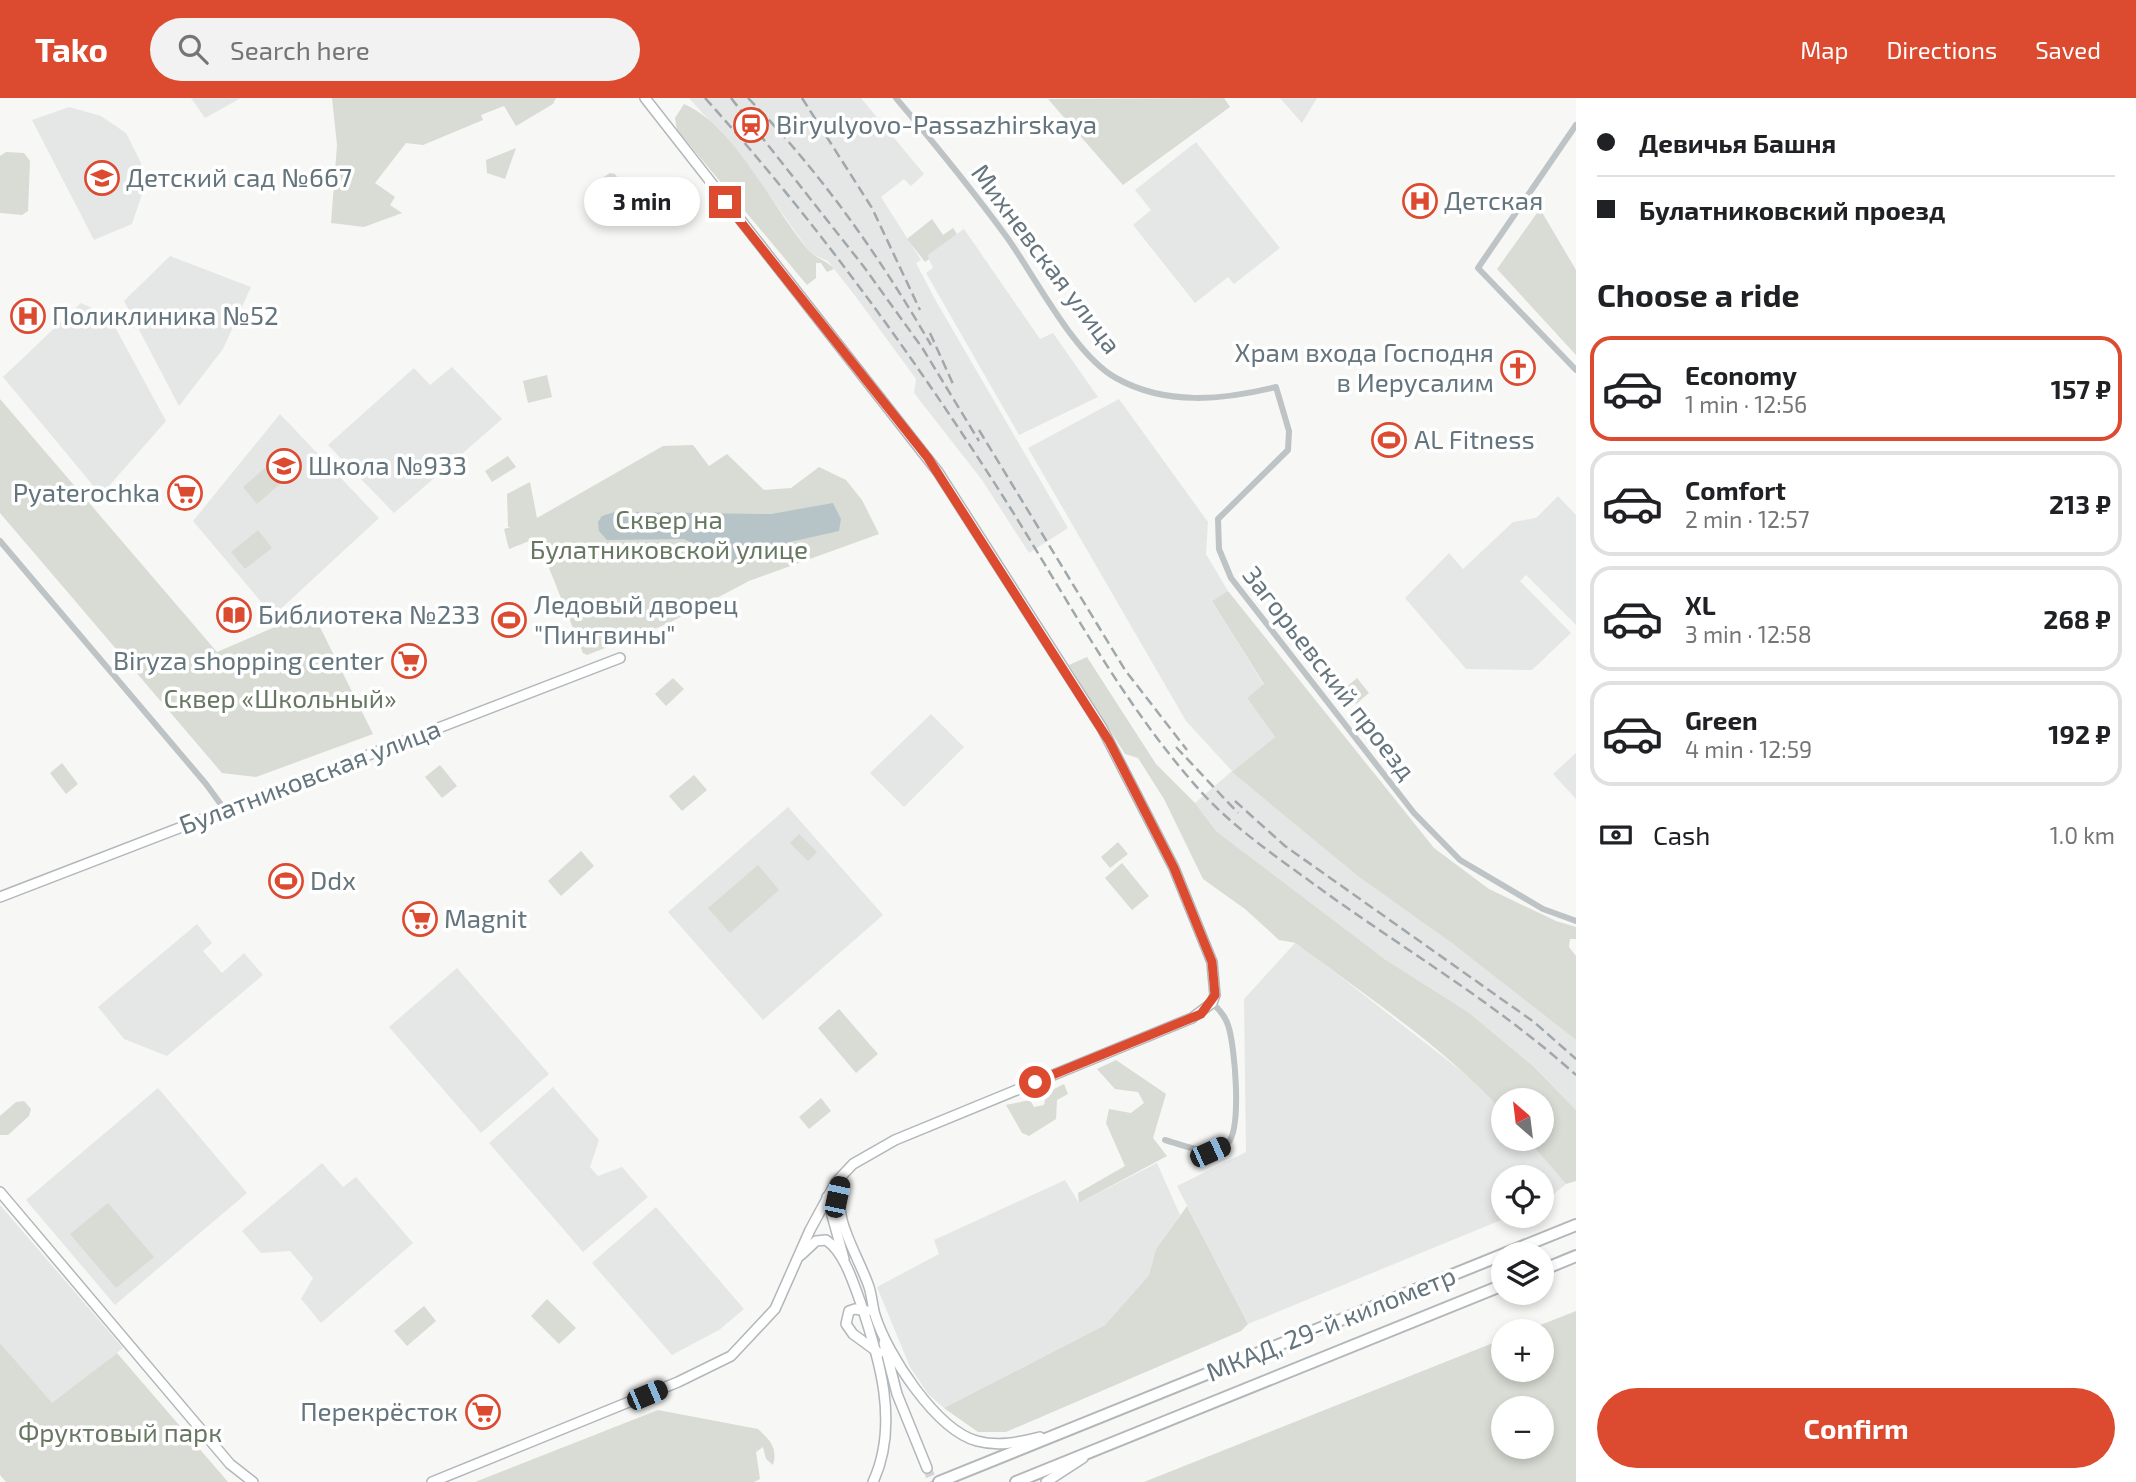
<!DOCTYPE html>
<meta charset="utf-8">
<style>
body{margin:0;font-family:"Exo 2",sans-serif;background:#f2f2f2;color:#202124;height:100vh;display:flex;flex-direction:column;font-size:26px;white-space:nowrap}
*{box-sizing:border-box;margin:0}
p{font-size:23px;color:#757577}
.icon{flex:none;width:38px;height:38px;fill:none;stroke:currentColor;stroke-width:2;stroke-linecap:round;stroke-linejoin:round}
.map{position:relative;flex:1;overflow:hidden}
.details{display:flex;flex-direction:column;background:#fff;width:560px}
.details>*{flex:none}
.hud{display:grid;align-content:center;height:154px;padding:0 21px;background:#fff}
.needle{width:46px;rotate:332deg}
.fabs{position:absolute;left:1491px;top:990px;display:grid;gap:14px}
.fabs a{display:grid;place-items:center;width:63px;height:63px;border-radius:50%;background:#fff;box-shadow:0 4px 10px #0003;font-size:35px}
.end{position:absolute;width:32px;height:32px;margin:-16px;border:9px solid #dc4a30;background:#fff;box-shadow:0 0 0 4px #fff}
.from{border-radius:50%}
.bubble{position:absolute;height:49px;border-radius:24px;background:#fff;box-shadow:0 4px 10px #0003;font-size:23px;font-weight:700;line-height:49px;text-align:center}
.car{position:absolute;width:21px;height:42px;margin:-21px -10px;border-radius:9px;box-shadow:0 0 5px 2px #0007;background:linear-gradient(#222 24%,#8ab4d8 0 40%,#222 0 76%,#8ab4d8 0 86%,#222 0)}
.hud b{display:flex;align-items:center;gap:24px;height:66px;font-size:26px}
.hud b+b{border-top:2px solid #e0e0e0}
.hud i{width:18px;height:18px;background:#202124}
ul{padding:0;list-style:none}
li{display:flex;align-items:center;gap:21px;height:105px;margin:0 14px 10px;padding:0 7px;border:4px solid #e0e0e0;border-radius:21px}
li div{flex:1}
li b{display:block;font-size:26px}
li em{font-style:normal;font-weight:700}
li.on{border-color:#dc4a30}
li>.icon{width:63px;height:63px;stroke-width:1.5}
h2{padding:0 21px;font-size:32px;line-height:84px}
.pay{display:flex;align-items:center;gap:18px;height:77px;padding:0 21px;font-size:26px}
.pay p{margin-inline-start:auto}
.action{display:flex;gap:14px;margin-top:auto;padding:14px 21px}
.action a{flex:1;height:80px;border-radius:42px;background:#dc4a30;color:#fff;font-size:28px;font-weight:700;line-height:80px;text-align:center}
header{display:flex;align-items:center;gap:42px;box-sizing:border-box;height:98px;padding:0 35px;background:#dc4a30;color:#fff}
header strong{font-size:33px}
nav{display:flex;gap:38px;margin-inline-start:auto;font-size:24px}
.search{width:490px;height:63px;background:#f2f2f2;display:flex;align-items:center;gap:18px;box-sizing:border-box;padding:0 24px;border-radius:38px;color:#757577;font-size:26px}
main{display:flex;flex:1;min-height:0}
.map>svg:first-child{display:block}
.built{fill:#e5e7e6}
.green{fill:#d8dcd4;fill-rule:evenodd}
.water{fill:#b6c4c7}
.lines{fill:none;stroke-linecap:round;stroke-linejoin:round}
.secondary-tunnel{stroke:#d2d6d7;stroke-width:9;stroke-dasharray:9 4.5;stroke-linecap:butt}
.secondary-casing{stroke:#b1b7bb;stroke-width:12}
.highway-casing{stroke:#b2b7b9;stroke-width:14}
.street{stroke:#bec3c6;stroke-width:6}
.secondary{stroke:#fff;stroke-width:9}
.highway{stroke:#fff;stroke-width:10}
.rail{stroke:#a0a8ac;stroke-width:2.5;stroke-dasharray:10 5;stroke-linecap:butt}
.route{stroke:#dc4a30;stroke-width:9}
.labels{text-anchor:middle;stroke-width:7;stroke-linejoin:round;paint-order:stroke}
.poi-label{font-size:26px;fill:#64757e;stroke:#fff;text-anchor:start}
.street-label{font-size:26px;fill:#64757e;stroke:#fff}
.park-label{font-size:26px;fill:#677762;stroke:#fff}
</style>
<header>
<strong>Tako</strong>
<div class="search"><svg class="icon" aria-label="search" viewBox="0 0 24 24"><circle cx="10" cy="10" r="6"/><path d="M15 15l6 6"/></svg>Search here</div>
<nav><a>Map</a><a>Directions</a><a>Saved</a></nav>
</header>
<main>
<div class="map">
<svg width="1576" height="1384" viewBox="0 0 1576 1384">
<rect width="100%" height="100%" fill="#f7f7f5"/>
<g class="built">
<polygon points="191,0 241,0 205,20"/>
<polygon points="689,0 861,0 924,76 911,88 904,81 881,99 921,162 916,165 936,203 1068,430 1029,455 982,382 914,295 916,281 856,199 828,163 811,156 745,63"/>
<polygon points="1280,0 1317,0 1302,25"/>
<polygon points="69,9 101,18 126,35 141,65 142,96 132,126 94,142 32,22"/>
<polygon points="1196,44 1280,150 1234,186 1228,179 1195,205 1133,127 1151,112 1135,92"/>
<polygon points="964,131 1040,241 1053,235 1098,299 1019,337 926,175 933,170 927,157"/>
<polygon points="170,158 251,189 223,251 179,308 124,203"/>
<polygon points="81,205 109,218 166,323 101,397 3,279"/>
<polygon points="452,269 502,321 394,415 328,347 414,270 430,287"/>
<polygon points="1119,301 1208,424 1206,456 1228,493 1212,503 1264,587 1247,600 1275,639 1233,674 1359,779 1453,846 1576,942 1576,1012 1533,968 1468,914 1386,862 1216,733 1195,705 1232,673 1186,623 1028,350"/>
<polygon points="280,316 379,420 273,518 193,423"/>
<polygon points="1558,398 1576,417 1576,527 1526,477 1520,483 1571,535 1532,572 1466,571 1405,500 1449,455 1463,471 1513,424 1536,420"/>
<polygon points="931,616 964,649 904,709 870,675"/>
<polygon points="1576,655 1576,701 1553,676"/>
<polygon points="788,709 883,817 763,922 668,814"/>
<polygon points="197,826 212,845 203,853 222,875 244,855 263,877 167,958 124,941 98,909"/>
<polygon points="1296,844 1478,986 1503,1014 1503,1041 1527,1041 1566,1086 1542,1106 1542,1080 1503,1080 1503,1118 1511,1118 1248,1226 1177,1088 1246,1054 1244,901"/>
<polygon points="457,870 549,976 481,1035 389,929"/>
<polygon points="553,989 599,1042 590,1069 598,1078 622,1069 648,1099 583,1154 489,1045"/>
<polygon points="158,990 247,1095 115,1207 26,1102"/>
<polygon points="322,1065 343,1089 356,1079 413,1145 321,1225 301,1201 313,1180 290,1153 261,1155 242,1133"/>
<polygon points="1157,1065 1180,1117 1156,1151 1149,1177 1105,1227 944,1310 928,1296 910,1269 877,1189 939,1156 934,1142 1065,1082 1079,1105"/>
<polygon points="0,1107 123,1250 52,1306 0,1245"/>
<polygon points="656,1109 744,1211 719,1232 672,1257 592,1165"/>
</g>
<g class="green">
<polygon points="332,0 556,0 553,6 516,28 504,8 481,17 483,22 423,47 406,45 375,85 395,99 390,107 402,115 364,129 331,125 337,47"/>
<polygon points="1224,0 1230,9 1123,87 1048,1"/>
<path d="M684,6C735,28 773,111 809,153C816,161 827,162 834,171L827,174L821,165H816V180L807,187L677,32L675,20Z"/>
<polygon points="516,50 505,81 487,75 486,62"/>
<polygon points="6,54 24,55 30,63 28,113 22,117 0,115 0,58"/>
<polygon points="610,75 615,76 634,106 633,112 620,120 614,119 595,89 596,84"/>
<polygon points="1540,111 1576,172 1576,257 1497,171"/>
<polygon points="932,121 943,137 953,130 957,136 928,157 929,161 925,164 907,141"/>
<polygon points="547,277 552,299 528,305 523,283"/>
<polygon points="0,301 217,554 312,513 373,636 256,679 222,675 0,415"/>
<polygon points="693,347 709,368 727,356 764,392 791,390 819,369 846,382 862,402 879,436 749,483 667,526 587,557 583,555 537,440 509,451 504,431 511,429 508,429 507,396 530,384 537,420 663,348"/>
<polygon points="508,358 516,369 492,384 485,373"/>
<polygon points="273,363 287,380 257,406 243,389"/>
<polygon points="258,432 272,450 245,471 231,454"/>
<polygon points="1228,493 1434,750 1489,791 1556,823 1576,829 1576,841 1570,841 1569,849 1576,858 1576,942 1453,846 1359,779 1232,674 1275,639 1247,600 1264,586 1212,503"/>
<path d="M1087,559L1156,666L1195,705L1216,733L1386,862L1468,914L1533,968L1576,1012V1083L1566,1086L1527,1041H1542V1003H1503V1014C1447,951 1364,897 1296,845L1279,842L1245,811L1203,781L1164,701L1138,660L1125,656L1069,567Z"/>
<polygon points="673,580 684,591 666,608 655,596"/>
<polygon points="1357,580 1369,595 1356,606 1344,591"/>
<polygon points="62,665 78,686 66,696 50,675"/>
<polygon points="440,667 457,688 442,700 425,679"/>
<polygon points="694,677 707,692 682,713 669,698"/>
<polygon points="799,736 817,754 808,763 790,745"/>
<polygon points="1118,744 1128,756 1110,770 1101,759"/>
<polygon points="581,753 594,768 561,798 548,783"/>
<polygon points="1122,765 1149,798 1132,812 1105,780"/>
<polygon points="758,767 779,792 730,835 708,810"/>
<polygon points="839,911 878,956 856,975 818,930"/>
<polygon points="1116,962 1166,996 1153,1040 1167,1058 1079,1105 1078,1095 1125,1068 1106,1025 1109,1011 1131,1015 1144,1005 1138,994 1115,991 1097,971"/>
<polygon points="1064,986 1068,996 1057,1002 1056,1021 1029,1038 1022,1035 1006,1007 1030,1002 1034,1009 1044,1007 1046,995"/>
<polygon points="821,1000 831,1013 809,1031 799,1019"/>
<polygon points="24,1003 31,1011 29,1018 8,1037 0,1037 0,1018 16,1004"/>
<polygon points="108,1105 154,1159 116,1190 70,1136"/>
<polygon points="1187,1108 1248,1226 1241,1233 1006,1334 978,1334 944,1310 1105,1227 1149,1177 1156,1151"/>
<polygon points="547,1201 576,1230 559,1246 531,1218"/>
<polygon points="424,1208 436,1223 407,1248 394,1233"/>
<path d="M1576,1213V1384H1144L1503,1241V1272H1542V1234H1523ZM1503,1311H1542V1349H1503Z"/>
<polygon points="0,1245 52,1305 117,1255 228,1384 6,1384 0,1377"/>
<path d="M658,1312L758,1331C770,1342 778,1350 773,1367L766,1361L763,1349L756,1354L760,1381L754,1384H475Z"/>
</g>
<polygon class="water" points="833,405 841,421 839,433 790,444 746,466 729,464 684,441 607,442 599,433 598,424 602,418 615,414 771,416"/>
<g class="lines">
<polyline class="secondary-tunnel" points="927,1370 933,1384"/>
<g class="secondary-casing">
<g id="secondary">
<polyline points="0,799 620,560"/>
<path d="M841,1080C832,1120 854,1149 868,1186C872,1196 872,1207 875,1217C887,1256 936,1332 977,1343C999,1349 1019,1344 1040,1339"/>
<polyline points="0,1094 230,1366 253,1384"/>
<polyline points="827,1099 844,1161"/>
<path d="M801,1157L816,1143L826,1142C844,1154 853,1184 860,1203C879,1259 900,1326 873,1384"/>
<polyline points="867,1213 855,1211 849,1213 846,1226 853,1236 879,1255"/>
<polyline points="884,1245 897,1296 927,1370"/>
<polyline points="432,1384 678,1284 731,1258 775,1211 810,1132 836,1084 853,1066 895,1042 1192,920 1212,905 1215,897 1212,864 1174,770 1102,630 938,374 645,0"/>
<polyline points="1046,1384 1083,1360"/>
</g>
</g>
<g class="highway-casing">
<g id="highway">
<polyline points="1542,1172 1576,1158"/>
<polyline points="939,1384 1576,1127"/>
<polyline points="1016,1384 1503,1187"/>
</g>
</g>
<g class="street">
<path d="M896,0C934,45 971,90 1006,138C1035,178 1074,257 1116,280C1166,308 1223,302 1276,289L1289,333L1288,352L1218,421L1219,451L1231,480L1414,715L1460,762L1543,811L1576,823"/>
<polyline points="1576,27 1478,170 1576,272"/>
<polyline points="0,443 206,686 225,712"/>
<path d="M1165,1042C1183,1047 1212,1061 1228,1045C1242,1030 1235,947 1228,927C1225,918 1219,911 1212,905"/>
</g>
<use href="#secondary" class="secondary"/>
<use href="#highway" class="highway"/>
<g class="rail">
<path d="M705,0C816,123 915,260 1004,400C1068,501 1123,608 1204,697C1234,729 1272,756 1307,781C1396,847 1494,903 1576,977"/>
<polyline points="731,0 864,169 923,251 979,343"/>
<path d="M748,0C820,73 880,159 931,247"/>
<polyline points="802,0 872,110 920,212"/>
<polyline points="930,235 953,286"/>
<polyline points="979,332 1125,572 1187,652"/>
<polyline points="1176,649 1238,715"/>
<polyline points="1235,703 1285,748 1534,924 1576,961"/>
</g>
</g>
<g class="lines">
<polyline class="route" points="725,104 928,360 1109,643 1174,770 1212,864 1215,897 1201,916 1035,984"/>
</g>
<defs>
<g id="station-ring" transform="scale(1.75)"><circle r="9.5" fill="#fff" stroke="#dc4a30" stroke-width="1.5"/><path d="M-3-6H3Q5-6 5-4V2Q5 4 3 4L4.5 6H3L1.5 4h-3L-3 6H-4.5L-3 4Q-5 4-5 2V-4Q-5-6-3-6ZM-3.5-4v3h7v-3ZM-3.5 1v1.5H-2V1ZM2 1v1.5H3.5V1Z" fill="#dc4a30"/></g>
<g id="school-ring" transform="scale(1.75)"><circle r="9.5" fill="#fff" stroke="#dc4a30" stroke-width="1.5"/><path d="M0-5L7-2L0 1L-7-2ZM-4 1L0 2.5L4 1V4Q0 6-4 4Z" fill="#dc4a30"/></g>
<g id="hospital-ring" transform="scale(1.75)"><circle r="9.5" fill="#fff" stroke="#dc4a30" stroke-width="1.5"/><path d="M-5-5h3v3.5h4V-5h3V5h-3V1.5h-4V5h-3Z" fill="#dc4a30"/></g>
<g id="church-ring" transform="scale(1.75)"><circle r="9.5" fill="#fff" stroke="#dc4a30" stroke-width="1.5"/><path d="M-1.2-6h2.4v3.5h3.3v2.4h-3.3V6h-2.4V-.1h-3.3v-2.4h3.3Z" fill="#dc4a30"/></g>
<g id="stadium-ring" transform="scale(1.75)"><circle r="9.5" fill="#fff" stroke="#dc4a30" stroke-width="1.5"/><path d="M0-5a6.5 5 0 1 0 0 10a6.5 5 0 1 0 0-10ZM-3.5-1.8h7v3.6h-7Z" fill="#dc4a30"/></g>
<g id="supermarket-ring" transform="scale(1.75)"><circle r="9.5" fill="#fff" stroke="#dc4a30" stroke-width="1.5"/><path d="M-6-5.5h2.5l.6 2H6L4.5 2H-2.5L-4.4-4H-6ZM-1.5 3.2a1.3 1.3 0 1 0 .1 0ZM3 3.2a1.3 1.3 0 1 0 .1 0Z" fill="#dc4a30"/></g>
<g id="library-ring" transform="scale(1.75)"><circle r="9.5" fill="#fff" stroke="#dc4a30" stroke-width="1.5"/><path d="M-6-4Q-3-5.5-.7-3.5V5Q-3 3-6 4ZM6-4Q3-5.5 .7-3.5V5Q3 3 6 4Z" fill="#dc4a30"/></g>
</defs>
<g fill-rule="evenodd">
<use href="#station-ring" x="751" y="27"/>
<use href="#school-ring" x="102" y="80"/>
<use href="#hospital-ring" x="1420" y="103"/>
<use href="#hospital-ring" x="28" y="218"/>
<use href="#church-ring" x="1518" y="270"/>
<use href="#stadium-ring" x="1389" y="342"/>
<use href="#school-ring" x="284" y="368"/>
<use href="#supermarket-ring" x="185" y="395"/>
<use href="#library-ring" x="234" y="517"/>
<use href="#stadium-ring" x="509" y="522"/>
<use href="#supermarket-ring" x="409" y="563"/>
<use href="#stadium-ring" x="286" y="783"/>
<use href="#supermarket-ring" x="420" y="821"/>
<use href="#supermarket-ring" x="483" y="1314"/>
</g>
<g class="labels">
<g class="poi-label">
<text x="776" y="36">Biryulyovo-Passazhirskaya</text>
<text x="126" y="89">Детский сад №667</text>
<text x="1444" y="112">Детская</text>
<text x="52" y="227">Поликлиника №52</text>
<text x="1494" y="264" text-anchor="end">Храм входа Господня<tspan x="1494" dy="30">в Иерусалим</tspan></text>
<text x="1414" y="351">AL Fitness</text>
<text x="308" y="377">Школа №933</text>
<text x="160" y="404" text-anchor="end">Pyaterochka</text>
<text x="534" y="516">Ледовый дворец<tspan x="534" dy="30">"Пингвины"</tspan></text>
<text x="258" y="526">Библиотека №233</text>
<text x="384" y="572" text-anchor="end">Biryza shopping center</text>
<text x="310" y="792">Ddx</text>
<text x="444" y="830">Magnit</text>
<text x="458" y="1323" text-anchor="end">Перекрёсток</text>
</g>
<g class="street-label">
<text transform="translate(1046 161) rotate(53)" y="9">Михневская улица</text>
<text transform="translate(1329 575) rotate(52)" y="9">Загорьевский проезд</text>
<text transform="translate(310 679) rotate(-21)" y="9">Булатниковская улица</text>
<text transform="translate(1331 1226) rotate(-22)" y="9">МКАД, 29-й километр</text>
</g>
<g class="park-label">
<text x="669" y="431">Сквер на<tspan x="669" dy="30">Булатниковской улице</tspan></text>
<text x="280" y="610">Сквер «Школьный»</text>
<text x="120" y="1344">Фруктовый парк</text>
</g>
</g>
</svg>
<div class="fabs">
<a><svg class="needle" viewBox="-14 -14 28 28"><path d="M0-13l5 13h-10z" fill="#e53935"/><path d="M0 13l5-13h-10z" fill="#757577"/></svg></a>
<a><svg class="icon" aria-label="locate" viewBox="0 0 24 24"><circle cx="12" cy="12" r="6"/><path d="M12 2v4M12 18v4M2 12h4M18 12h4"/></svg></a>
<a><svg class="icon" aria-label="layers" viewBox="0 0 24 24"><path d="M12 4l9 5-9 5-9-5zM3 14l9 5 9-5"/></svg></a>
<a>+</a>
<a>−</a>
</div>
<i class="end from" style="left:1035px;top:984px"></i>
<i class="end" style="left:725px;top:104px"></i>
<div class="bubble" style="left:584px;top:79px;width:116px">3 min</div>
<i class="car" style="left:1210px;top:1054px;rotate:66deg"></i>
<i class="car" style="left:837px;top:1099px;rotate:12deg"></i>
<i class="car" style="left:647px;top:1297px;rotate:67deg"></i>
</div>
<section class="details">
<div class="hud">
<b><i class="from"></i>Девичья Башня</b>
<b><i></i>Булатниковский проезд</b>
</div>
<h2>Choose a ride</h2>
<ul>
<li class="on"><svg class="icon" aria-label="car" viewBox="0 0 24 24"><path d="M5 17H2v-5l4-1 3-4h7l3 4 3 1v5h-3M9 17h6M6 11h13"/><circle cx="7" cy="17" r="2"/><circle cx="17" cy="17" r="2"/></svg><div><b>Economy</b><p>1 min · 12:56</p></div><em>157 ₽</em></li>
<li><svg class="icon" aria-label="car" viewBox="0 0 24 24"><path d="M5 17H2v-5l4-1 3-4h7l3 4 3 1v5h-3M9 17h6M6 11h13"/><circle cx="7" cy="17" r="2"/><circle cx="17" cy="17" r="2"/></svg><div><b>Comfort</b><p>2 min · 12:57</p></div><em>213 ₽</em></li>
<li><svg class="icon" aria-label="car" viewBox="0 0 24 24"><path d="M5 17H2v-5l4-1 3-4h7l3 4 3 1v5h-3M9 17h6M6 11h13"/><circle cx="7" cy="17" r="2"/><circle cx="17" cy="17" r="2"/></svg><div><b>XL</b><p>3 min · 12:58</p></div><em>268 ₽</em></li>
<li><svg class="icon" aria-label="car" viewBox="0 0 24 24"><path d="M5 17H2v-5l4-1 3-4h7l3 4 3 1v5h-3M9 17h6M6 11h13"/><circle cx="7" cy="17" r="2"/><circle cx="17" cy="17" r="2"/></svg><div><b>Green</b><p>4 min · 12:59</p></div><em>192 ₽</em></li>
</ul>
<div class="pay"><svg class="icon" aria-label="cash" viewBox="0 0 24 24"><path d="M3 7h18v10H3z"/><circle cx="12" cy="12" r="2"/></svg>Cash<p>1.0 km</p></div>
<div class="action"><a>Confirm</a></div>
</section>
</main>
